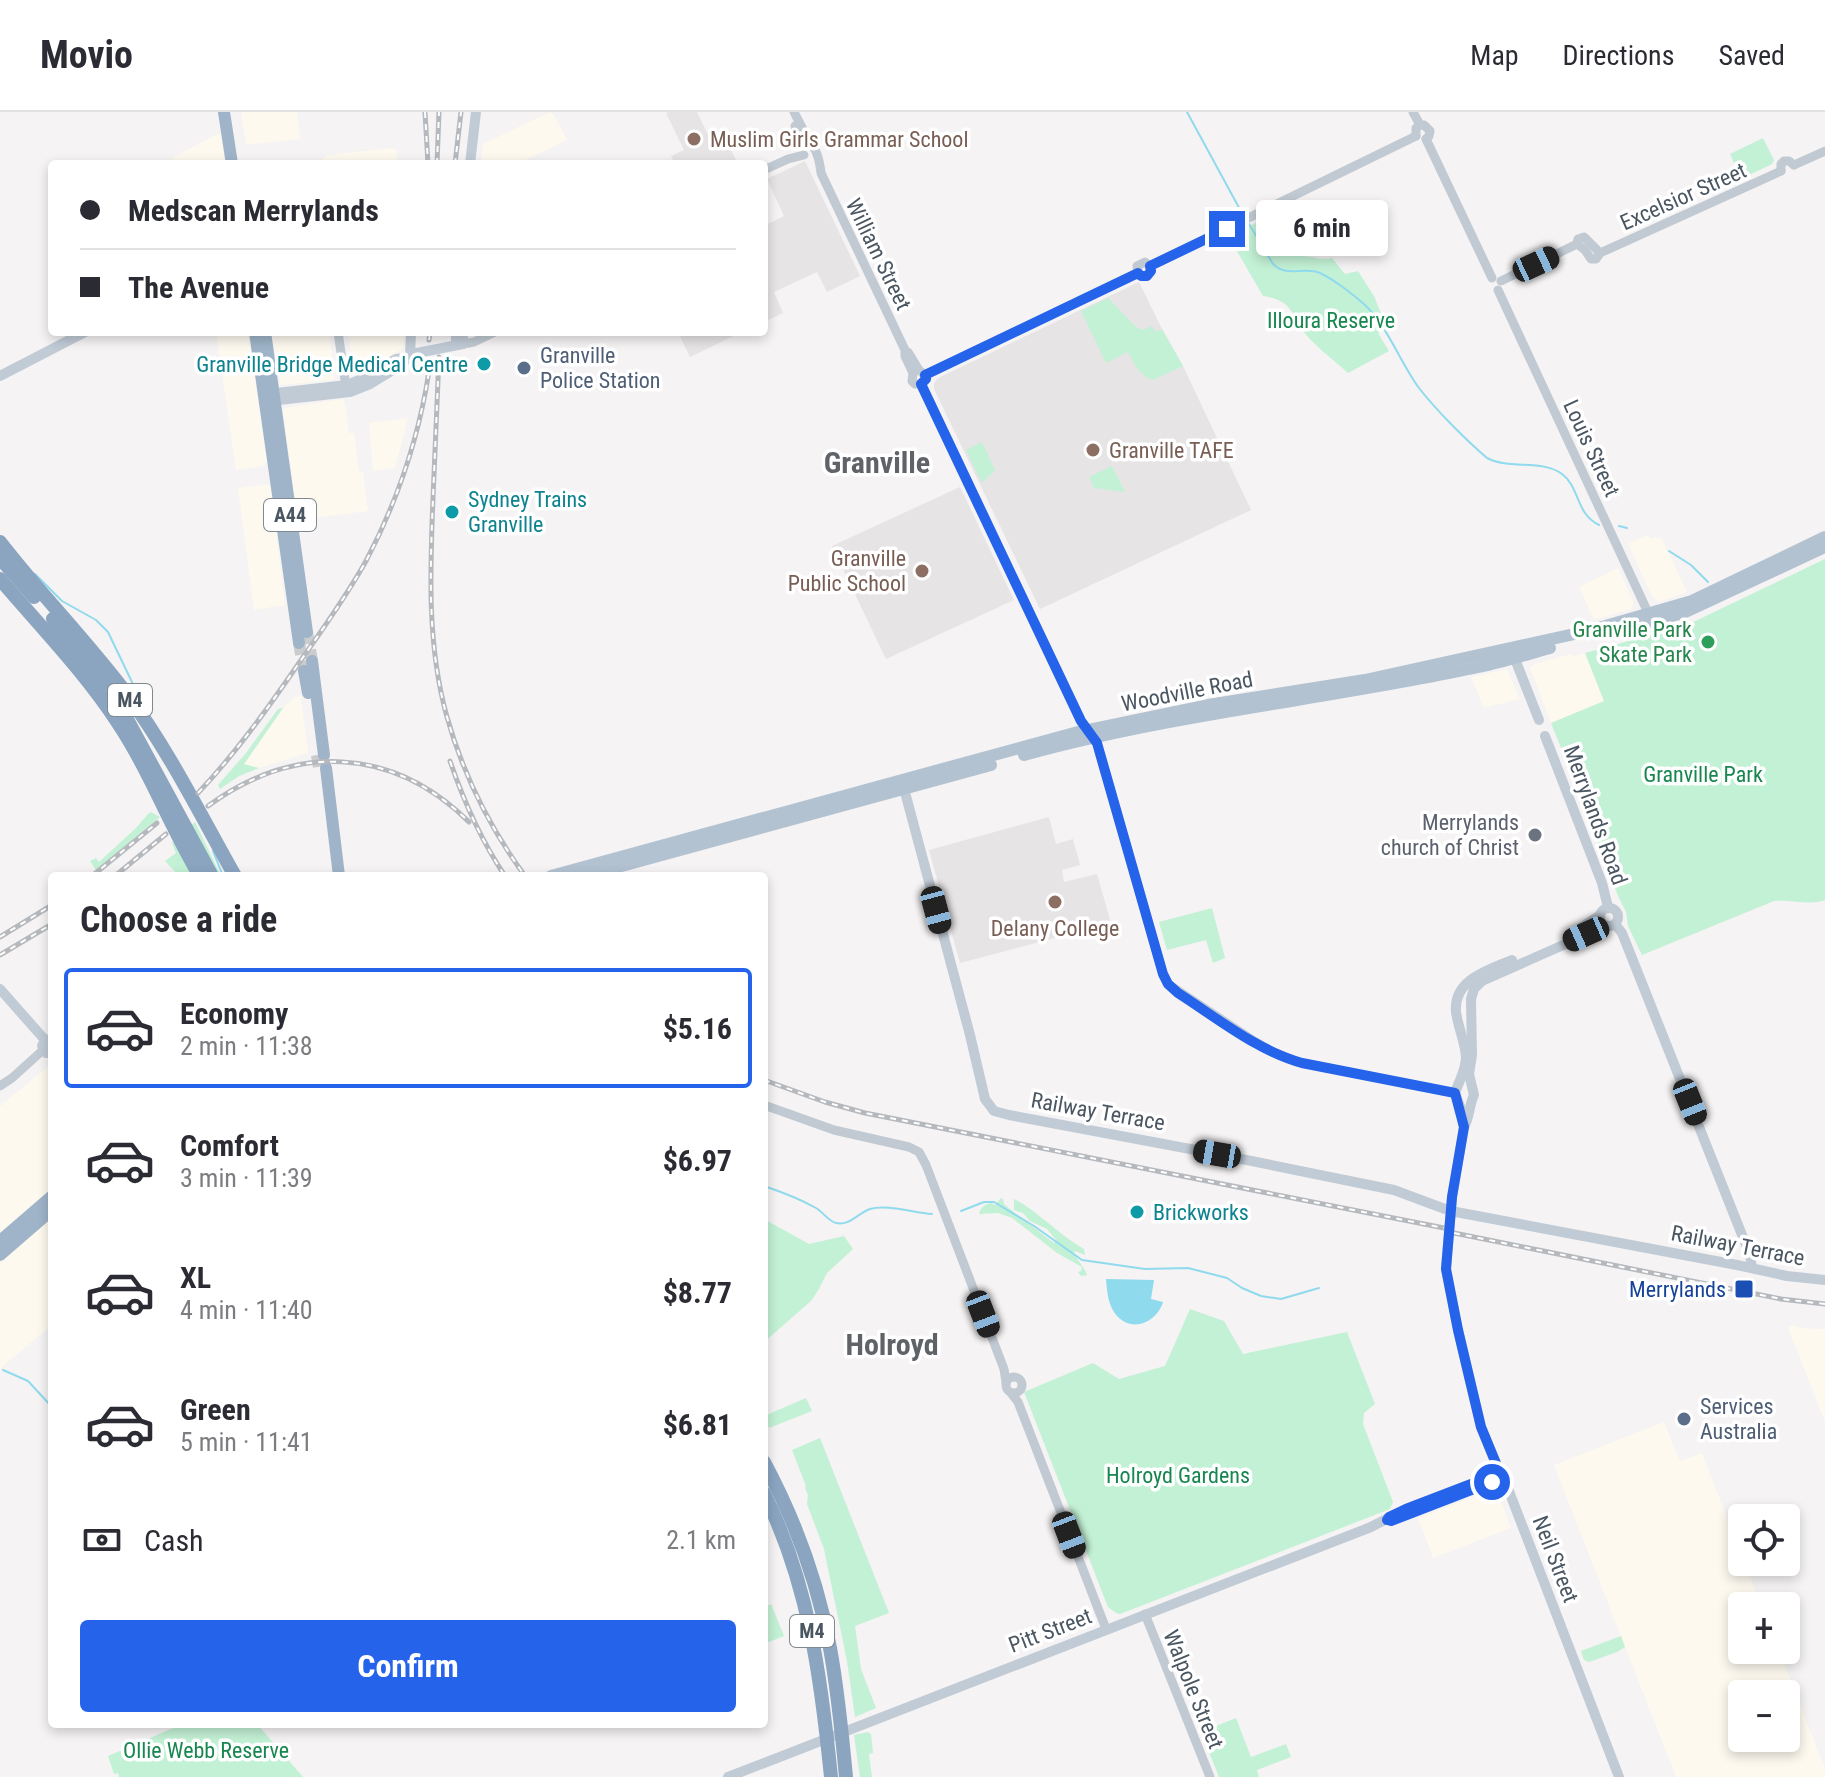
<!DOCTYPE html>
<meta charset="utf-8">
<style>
body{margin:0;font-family:"Roboto Condensed",sans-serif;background:#f7f7f7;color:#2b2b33;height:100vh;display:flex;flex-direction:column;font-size:30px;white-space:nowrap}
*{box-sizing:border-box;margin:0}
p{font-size:26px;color:#7c7c81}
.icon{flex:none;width:44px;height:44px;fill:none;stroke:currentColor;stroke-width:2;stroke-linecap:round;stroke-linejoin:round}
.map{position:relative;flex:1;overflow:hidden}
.details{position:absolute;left:48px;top:760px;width:720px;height:856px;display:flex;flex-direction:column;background:#fff;border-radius:8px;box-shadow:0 4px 12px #0003}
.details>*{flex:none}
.top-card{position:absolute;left:48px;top:48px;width:720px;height:176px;border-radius:8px;box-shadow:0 4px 12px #0003;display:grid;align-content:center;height:176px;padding:0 32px;background:#fff}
.tools{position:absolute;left:1728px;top:1392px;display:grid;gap:16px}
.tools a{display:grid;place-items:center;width:72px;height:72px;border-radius:8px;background:#fff;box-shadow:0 4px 12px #0003;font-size:40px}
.end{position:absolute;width:36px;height:36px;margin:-18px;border:10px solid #2563eb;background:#fff;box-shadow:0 0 0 4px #fff}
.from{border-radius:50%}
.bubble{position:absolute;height:56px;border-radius:8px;background:#fff;box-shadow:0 4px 12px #0003;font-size:26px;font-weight:700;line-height:56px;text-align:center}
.car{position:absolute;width:24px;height:48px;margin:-24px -12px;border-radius:10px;box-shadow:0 0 6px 2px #0007;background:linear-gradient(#222 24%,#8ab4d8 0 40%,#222 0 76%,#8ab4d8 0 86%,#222 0)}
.top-card b{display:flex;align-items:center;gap:28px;height:76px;font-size:30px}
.top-card b+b{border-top:2px solid #e1e1e2}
.top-card i{width:20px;height:20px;background:#2b2b33}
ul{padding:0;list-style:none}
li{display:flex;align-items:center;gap:24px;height:120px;margin:0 16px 12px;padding:0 16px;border:4px solid transparent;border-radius:8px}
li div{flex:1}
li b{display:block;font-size:30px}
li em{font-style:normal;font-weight:700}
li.current{border-color:#2563eb}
li>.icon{width:72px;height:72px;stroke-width:1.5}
h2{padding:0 32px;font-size:36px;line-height:96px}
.pay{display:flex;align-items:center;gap:20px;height:88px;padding:0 32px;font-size:30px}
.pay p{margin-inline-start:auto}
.action{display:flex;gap:16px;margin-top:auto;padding:16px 32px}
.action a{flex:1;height:92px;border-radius:8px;background:#2563eb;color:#fff;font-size:32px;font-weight:700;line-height:92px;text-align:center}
header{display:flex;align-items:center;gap:48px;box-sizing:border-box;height:112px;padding:0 40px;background:#fff;border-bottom:2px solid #e1e1e2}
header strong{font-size:38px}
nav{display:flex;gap:44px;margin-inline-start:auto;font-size:28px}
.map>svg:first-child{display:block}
.commercial{fill:#fdf9ef;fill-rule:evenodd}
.education{fill:#e6e4e5}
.green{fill:#c3f1d5}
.water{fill:#90daee}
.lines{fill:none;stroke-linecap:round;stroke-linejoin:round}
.stream{stroke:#90daee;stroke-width:2}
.trunk-tunnel{stroke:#caccce;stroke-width:12;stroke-dasharray:12 6;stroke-linecap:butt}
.tertiary{stroke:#c1cad2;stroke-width:9}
.secondary{stroke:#c1cbd6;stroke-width:10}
.primary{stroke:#b3c2d1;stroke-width:12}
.trunk{stroke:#9fb4c9;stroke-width:12}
.motorway{stroke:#8ba5c1;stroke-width:14}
.rail-casing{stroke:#b5b8bd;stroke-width:5}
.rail{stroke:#fff;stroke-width:2;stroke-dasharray:6;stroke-linecap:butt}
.route{stroke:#2563eb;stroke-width:10}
.education-dot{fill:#8d6e63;stroke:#fff;stroke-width:3}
.culture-dot{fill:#0f9aa8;stroke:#fff;stroke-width:3}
.service-dot{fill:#5c6f8a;stroke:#fff;stroke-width:3}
.leisure-dot{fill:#2e9e5b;stroke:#fff;stroke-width:3}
.worship-dot{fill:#6b7280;stroke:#fff;stroke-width:3}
.transit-dot{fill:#1a4fb4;stroke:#fff;stroke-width:3}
.labels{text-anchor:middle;stroke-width:7;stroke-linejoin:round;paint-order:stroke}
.shield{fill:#fff;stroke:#808990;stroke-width:2}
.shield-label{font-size:20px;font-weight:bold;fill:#4a5661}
.education-label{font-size:22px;fill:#785e54;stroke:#fff;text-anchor:start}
.street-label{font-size:22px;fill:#4a5661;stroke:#fff}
.park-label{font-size:22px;fill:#17864f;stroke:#fff}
.service-label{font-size:22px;fill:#4e5e75;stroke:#fff;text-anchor:start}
.culture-label{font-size:22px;fill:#0d838f;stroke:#fff;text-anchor:start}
.leisure-label{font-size:22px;fill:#27864d;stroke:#fff;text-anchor:end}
.worship-label{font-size:22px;fill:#5b616d;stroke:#fff;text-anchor:end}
.transit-label{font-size:22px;fill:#164399;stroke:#fff;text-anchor:end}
.district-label{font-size:30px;font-weight:bold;fill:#5f6368;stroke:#fff}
</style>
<header>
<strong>Movio</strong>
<nav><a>Map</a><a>Directions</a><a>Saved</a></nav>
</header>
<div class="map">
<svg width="1825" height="1665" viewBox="0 0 1825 1665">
<rect width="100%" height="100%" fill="#f5f3f3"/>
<g class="commercial">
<polygon points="241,0 297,0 300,27 246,33"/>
<polygon points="550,0 555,4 567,28 517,52 481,52 483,32"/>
<polygon points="217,22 221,23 225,52 175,52 172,46"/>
<polygon points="392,36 396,38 398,52 323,52 322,48 327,43"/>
<polygon points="216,220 248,220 267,350 264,354 236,358"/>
<polygon points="271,220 329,220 335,266 333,268 281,273"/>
<polygon points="348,220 405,220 403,236 366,259 360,260 355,257 353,253"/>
<polygon points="342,287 345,290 349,321 354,321 359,359 363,360 368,399 298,408 283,299 285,296"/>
<polygon points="408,306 395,356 373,359 369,311"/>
<polygon points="267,372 271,376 285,493 254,498 238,376"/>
<polygon points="1647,423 1652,427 1657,425 1662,427 1687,480 1659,490 1652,485 1628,432"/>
<polygon points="1618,456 1634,491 1631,497 1597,507 1593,506 1579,475"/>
<polygon points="1585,541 1604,589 1551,611 1530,556 1534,552 1571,542 1574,544"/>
<polygon points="1507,557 1520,587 1484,596 1471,565"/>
<polygon points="301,584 308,641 259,656 244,653 283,596 294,585"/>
<polygon points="52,951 52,1213 0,1257 0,994"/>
<polygon points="1791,1213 1802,1216 1825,1217 1825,1310 1788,1216"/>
<path d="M1664,1310L1680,1349L1702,1341L1742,1444V1450H1744L1761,1494H1742V1538H1779L1825,1657V1665H1676L1554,1353ZM1742,1582H1786V1626H1742Z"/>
<polygon points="1493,1377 1497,1379 1511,1416 1433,1446 1418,1406"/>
</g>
<g class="education">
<polygon points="669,0 697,0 710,27 723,22 738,52 675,52 671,44 684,38 666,1"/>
<polygon points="805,49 860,164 827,180 817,160 774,180 783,201 764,210 764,114 784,104 767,67"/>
<polygon points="1139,170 1162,217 1183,254 1251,398 1040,497 934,277 934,271 938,266"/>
<polygon points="678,220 742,220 690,245"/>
<polygon points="960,375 1014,488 886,547 832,434"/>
<polygon points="1049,705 1056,732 1073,727 1080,753 1062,758 1064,770 1097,762 1111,811 960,851 929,738"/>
</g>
<g class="green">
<polygon points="1763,26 1774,48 1772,52 1741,67 1730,42"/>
<path d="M1275,103L1279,116L1300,144C1314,143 1318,149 1332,146L1345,162L1358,159L1374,184L1386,214L1378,221L1389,239L1348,261C1335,249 1320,238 1309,226C1290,205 1296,189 1263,184L1230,127L1239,123L1237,119Z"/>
<path d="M1108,186L1136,215L1143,218L1152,214L1156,220L1162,217L1183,254L1153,268C1139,263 1135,253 1128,240L1106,251L1081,199Z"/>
<polygon points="982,330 995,358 982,371 966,338"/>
<polygon points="1112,354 1125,380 1094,376 1089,365"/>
<path d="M1825,447V788C1809,794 1792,787 1774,789L1642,843L1628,814L1626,800L1618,784L1581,685L1551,611L1604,589L1585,541L1687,513Z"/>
<polygon points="283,596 244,652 259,656 239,664 220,677 218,673 246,641 278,597"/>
<polygon points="151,700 160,705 96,758 90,749 96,746 99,750 136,716 148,702"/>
<polygon points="195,710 221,764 179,764 165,749 176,741 172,731"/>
<polygon points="1212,796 1225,846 1213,851 1206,828 1167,838 1159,810"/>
<path d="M1001,1086L1003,1087L1004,1092L1010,1097L1054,1131L1056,1128L1047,1117L1030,1109L1023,1101L1014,1098V1087C1039,1100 1059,1123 1084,1137L1085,1143L1075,1139L1074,1141C1078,1150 1084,1154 1087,1163L1081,1164L1078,1160L1081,1159L1082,1155L1057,1141L1012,1106L998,1101L979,1102C981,1095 984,1093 991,1091L995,1093Z"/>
<polygon points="764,1107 809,1132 844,1124 853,1137 827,1161 819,1177 811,1189 764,1230"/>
<polygon points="1190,1197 1224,1209 1243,1242 1347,1220 1375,1292 1364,1301 1363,1312 1393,1390 1390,1397 1120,1502 1116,1501 1108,1495 1024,1280 1093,1251 1119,1267 1165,1254"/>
<polygon points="806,1286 812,1299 769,1316 764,1304"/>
<polygon points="820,1326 889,1501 855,1514 861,1557 876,1596 855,1605 847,1549 824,1437 807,1392 808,1383 805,1376 806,1374 792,1338"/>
<polygon points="771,1492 784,1524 764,1532 764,1495"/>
<polygon points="1621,1524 1625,1535 1617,1540 1589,1550 1584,1548 1581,1539"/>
<polygon points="1236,1606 1251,1645 1286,1632 1291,1645 1257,1658 1259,1665 1219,1665 1201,1620"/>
<polygon points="177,1612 257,1612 303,1665 119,1665 118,1661 114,1662 108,1644 178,1614"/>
<polygon points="868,1620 871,1622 873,1641 869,1642 872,1665 860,1665 854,1623"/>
</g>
<path class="water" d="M1106,1167L1154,1168L1151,1187L1163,1190C1157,1210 1133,1221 1117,1204C1108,1194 1107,1180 1106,1167Z"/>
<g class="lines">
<g class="stream">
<polyline points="1187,0 1243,103"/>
<path d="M1249,112L1273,152C1287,166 1304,154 1320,161C1333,167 1354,183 1365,193C1388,215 1400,250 1419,276C1436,298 1466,328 1487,346C1510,358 1542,347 1562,362C1580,375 1575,401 1599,413"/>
<polyline points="1619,414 1627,416"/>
<polyline points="1669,439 1691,453 1708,470"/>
<polyline points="35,462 62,489 96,508 108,520 142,591"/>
<polyline points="213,739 223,764"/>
<path d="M764,1074C782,1080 800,1087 816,1096C823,1100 828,1109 836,1111C850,1114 858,1101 870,1097C887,1092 914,1101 932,1102"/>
<polyline points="961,1099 984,1090 994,1090 1034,1114 1082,1148 1145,1157 1188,1156 1227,1166 1242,1176 1261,1184 1281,1187 1319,1176"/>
<polyline points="3,1258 28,1269 52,1295"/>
</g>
<g class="trunk-tunnel">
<polyline points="307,520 312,549"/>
<polyline points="299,531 304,559"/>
<polyline points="317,643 319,656"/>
</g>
<g class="tertiary">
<path d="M794,0L810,31C817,37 820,52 821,61L905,238V244L913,261L912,269L915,272H921"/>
<polyline points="1413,0 1420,13"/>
<polyline points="795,14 802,33"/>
<polyline points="1416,24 1416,16 1420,13 1424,13 1430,19 1429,24 1426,27"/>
<polyline points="1426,27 1492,166"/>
<polyline points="1794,53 1825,39"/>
<polyline points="764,58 788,47 804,43"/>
<polyline points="1781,59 1781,52 1784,49 1789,49 1794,53"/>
<polyline points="1577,132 1585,138 1591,147 1596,147 1600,141 1781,59"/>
<polyline points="1577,132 1578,127 1584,125 1600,141"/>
<polyline points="1150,154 1416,24"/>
<polyline points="1138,161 1137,154 1145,150 1150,154"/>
<polyline points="1501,169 1577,132"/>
<polyline points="1498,178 1651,507"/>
<polyline points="338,220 345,268 349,277"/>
<polyline points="463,232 474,230 495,220"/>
<polyline points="908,240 919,258 925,263"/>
<polyline points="925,263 1138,161"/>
<polyline points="921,272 1081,609 1097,631 1163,862 1168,872 1254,929 1273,940 1302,951 1455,981"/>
<polyline points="0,974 12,966 43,938"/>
<polyline points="764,993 834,1018 909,1035 919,1040 926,1053 1004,1257 1006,1270"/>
<circle cx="1014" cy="1273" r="8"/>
<polyline points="1011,1281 1018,1290 1106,1517"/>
<polyline points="1145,1502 1210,1665"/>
</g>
<g class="secondary">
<polyline points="470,52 476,0"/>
<polyline points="456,233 456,220"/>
<polyline points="410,244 411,220"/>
<polyline points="0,264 85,220"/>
<polyline points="268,282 347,273 366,265 396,247 405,246"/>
<polyline points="270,289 350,280 370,272 398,255 412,242 463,232 463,220"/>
<polyline points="1513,542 1539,608"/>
<polyline points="1545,624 1602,771 1608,795"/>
<polyline points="902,669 970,923 985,987 994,999 1009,1003 1217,1042 1394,1078 1445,1097"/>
<circle cx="1609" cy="805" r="9"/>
<polyline points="1615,812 1622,821 1750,1143 1752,1156"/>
<path d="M1606,814L1482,869L1474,877L1471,887L1472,943L1469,962L1474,983C1469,993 1470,1005 1464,1015L1452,1085L1446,1157L1458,1218L1481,1315L1495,1350L1507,1374L1619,1665"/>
<polyline points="1574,820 1599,804"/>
<polyline points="0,877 45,928"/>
<polyline points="52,927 45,928 42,934 46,941 52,941"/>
<path d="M1463,1012L1462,1000L1455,981C1459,969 1466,958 1466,945C1465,930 1458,915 1456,900C1453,868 1488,858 1512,848"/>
<polyline points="1456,1100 1737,1153 1787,1164 1825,1168"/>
<polyline points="728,1665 1371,1415 1406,1397 1500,1361"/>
</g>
<g class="primary">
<polyline points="1618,518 1683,501 1825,435"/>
<path d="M1024,643C1171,602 1324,588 1474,556C1499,551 1525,543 1550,536"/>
<polyline points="551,764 1078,620 1208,593 1365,568 1588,519 1692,489 1825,425"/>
<polyline points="585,764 991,653"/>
</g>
<g class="trunk">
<polyline points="224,0 232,52"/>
<polyline points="255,220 299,531"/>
<polyline points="265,220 307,520"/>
<polyline points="312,549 324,643"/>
<polyline points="304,559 308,581"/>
<polyline points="326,656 339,764"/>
<polyline points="0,1129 52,1084"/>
<polyline points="0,1143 52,1098"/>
</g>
<g class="motorway">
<path d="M0,430C41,483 89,531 129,585C170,641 201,704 235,764"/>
<polyline points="0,446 34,485"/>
<path d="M0,467C40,514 84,559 118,611C150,659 170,714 200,764"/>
<polyline points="53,507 83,543 122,598 212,764"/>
<path d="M764,1350C795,1408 818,1471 830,1536C838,1579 842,1622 846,1665"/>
<path d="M764,1381C809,1472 821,1566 831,1665"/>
</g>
<g class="rail-casing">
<g id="rail">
<polyline points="425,0 428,52"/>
<polyline points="437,52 439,0"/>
<polyline points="455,52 461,0"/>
<polyline points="429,228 430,220"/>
<path d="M439,245C437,292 435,339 433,386C430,459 427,534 447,605C463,662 490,716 525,764"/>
<path d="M450,649C464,690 481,728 505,764"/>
<path d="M198,681C236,641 268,596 299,551C322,518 346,485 366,449C397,390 419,325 429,259"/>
<path d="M208,694C294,631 392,634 469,710"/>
<polyline points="92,764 157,711"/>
<polyline points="115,764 166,722"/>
<polyline points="0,825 52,793"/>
<polyline points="0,843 52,812"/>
<polyline points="764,968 825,990 865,1001 1444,1116"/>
<polyline points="1454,1121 1781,1187 1825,1192"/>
</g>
</g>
<use href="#rail" class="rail"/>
</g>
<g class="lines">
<path class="route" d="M1227,117L1150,154L1151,159L1147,164H1141L1138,161L925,263L926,267L921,272L1081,609L1097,631L1163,862L1168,872L1178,881C1217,906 1256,938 1302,951L1455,981L1464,1015L1452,1085L1446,1157L1458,1218L1481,1315L1500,1361L1406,1397L1389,1405L1387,1408L1391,1409L1404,1404L1492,1370"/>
</g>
<g class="education-dot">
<circle cx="694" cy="27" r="8"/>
<circle cx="1093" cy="338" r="8"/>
<circle cx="922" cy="459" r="8"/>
<circle cx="1055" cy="790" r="8"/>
</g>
<g class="culture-dot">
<circle cx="484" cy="252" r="8"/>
<circle cx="452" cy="400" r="8"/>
<circle cx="1137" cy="1100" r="8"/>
</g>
<g class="service-dot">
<circle cx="524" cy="256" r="8"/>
<circle cx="1684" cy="1307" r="8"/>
</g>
<circle class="leisure-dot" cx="1708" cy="530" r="8"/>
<circle class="worship-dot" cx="1535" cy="723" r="8"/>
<rect class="transit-dot" x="1734" y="1167" width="20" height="20" rx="4"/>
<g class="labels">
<g class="shield">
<rect x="264" y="387" width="52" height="32" rx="6"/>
<rect x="108" y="572" width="44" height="32" rx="6"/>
<rect x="790" y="1503" width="44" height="32" rx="6"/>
</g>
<g class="shield-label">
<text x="290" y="410">A44</text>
<text x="130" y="595">M4</text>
<text x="812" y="1526">M4</text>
</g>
<g class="education-label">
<text x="710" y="35">Muslim Girls Grammar School</text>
<text x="1109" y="346">Granville TAFE</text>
<text x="906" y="454" text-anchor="end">Granville<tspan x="906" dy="25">Public School</tspan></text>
<text x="1055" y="824" text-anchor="middle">Delany College</text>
</g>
<g class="street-label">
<text transform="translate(1683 84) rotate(-24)" y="8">Excelsior Street</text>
<text transform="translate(879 142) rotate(64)" y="8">William Street</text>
<text transform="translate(1592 336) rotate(65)" y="8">Louis Street</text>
<text transform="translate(1187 579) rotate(-11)" y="8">Woodville Road</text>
<text transform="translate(1596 703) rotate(70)" y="8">Merrylands Road</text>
<text transform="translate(1098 999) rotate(10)" y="8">Railway Terrace</text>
<text transform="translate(1738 1133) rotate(11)" y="8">Railway Terrace</text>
<text transform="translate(1556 1447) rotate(69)" y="8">Neil Street</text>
<text transform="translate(1050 1518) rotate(-21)" y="8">Pitt Street</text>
<text transform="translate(1194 1577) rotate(68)" y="8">Walpole Street</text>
</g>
<g class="park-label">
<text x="1331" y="216">Illoura Reserve</text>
<text x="1703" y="670">Granville Park</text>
<text x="1178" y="1371">Holroyd Gardens</text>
<text x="206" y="1646">Ollie Webb Reserve</text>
</g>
<g class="service-label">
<text x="540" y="251">Granville<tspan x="540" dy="25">Police Station</tspan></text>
<text x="1700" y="1302">Services<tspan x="1700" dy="25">Australia</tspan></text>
</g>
<g class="culture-label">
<text x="468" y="260" text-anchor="end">Granville Bridge Medical Centre</text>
<text x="468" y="395">Sydney Trains<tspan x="468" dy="25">Granville</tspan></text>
<text x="1153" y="1108">Brickworks</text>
</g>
<g class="leisure-label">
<text x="1692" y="525">Granville Park<tspan x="1692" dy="25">Skate Park</tspan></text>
</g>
<g class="worship-label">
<text x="1519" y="718">Merrylands<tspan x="1519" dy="25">church of Christ</tspan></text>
</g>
<g class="transit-label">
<text x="1726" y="1185">Merrylands</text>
</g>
<g class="district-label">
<text x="877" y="361">Granville</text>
<text x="892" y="1243">Holroyd</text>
</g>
</g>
</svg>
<div class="tools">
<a><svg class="icon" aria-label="locate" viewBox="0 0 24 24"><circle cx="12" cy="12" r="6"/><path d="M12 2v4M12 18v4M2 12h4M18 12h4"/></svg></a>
<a>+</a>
<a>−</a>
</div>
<i class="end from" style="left:1492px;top:1370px"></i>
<i class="end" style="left:1227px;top:117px"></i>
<div class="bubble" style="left:1256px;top:88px;width:132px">6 min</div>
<i class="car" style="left:1536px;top:152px;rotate:65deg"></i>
<i class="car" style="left:936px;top:798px;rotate:165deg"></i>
<i class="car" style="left:1586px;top:822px;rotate:246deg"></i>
<i class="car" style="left:1690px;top:990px;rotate:158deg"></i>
<i class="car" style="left:1217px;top:1042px;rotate:280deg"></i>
<i class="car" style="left:983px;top:1202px;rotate:159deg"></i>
<i class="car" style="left:1069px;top:1423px;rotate:159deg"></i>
<div class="top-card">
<b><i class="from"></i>Medscan Merrylands</b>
<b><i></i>The Avenue</b>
</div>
<section class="details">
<h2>Choose a ride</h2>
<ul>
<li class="current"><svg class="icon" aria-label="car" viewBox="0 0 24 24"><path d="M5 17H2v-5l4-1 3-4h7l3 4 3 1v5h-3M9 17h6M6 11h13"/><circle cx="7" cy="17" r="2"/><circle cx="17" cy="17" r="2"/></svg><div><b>Economy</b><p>2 min · 11:38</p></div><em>$5.16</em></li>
<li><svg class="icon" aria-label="car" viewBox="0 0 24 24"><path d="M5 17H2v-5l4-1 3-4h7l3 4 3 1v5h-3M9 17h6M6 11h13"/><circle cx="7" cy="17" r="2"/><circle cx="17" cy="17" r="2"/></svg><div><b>Comfort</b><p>3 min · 11:39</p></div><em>$6.97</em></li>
<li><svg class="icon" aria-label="car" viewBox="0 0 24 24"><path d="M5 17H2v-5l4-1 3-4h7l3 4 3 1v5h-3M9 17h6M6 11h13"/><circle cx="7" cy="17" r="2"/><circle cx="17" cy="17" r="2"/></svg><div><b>XL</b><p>4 min · 11:40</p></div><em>$8.77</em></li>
<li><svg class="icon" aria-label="car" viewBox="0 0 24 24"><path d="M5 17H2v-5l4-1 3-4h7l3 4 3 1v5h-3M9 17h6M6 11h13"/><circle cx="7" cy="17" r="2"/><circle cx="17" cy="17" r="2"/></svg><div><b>Green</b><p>5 min · 11:41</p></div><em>$6.81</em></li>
</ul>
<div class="pay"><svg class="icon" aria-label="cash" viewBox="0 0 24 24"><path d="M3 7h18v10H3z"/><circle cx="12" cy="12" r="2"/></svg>Cash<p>2.1 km</p></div>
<div class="action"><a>Confirm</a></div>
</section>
</div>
